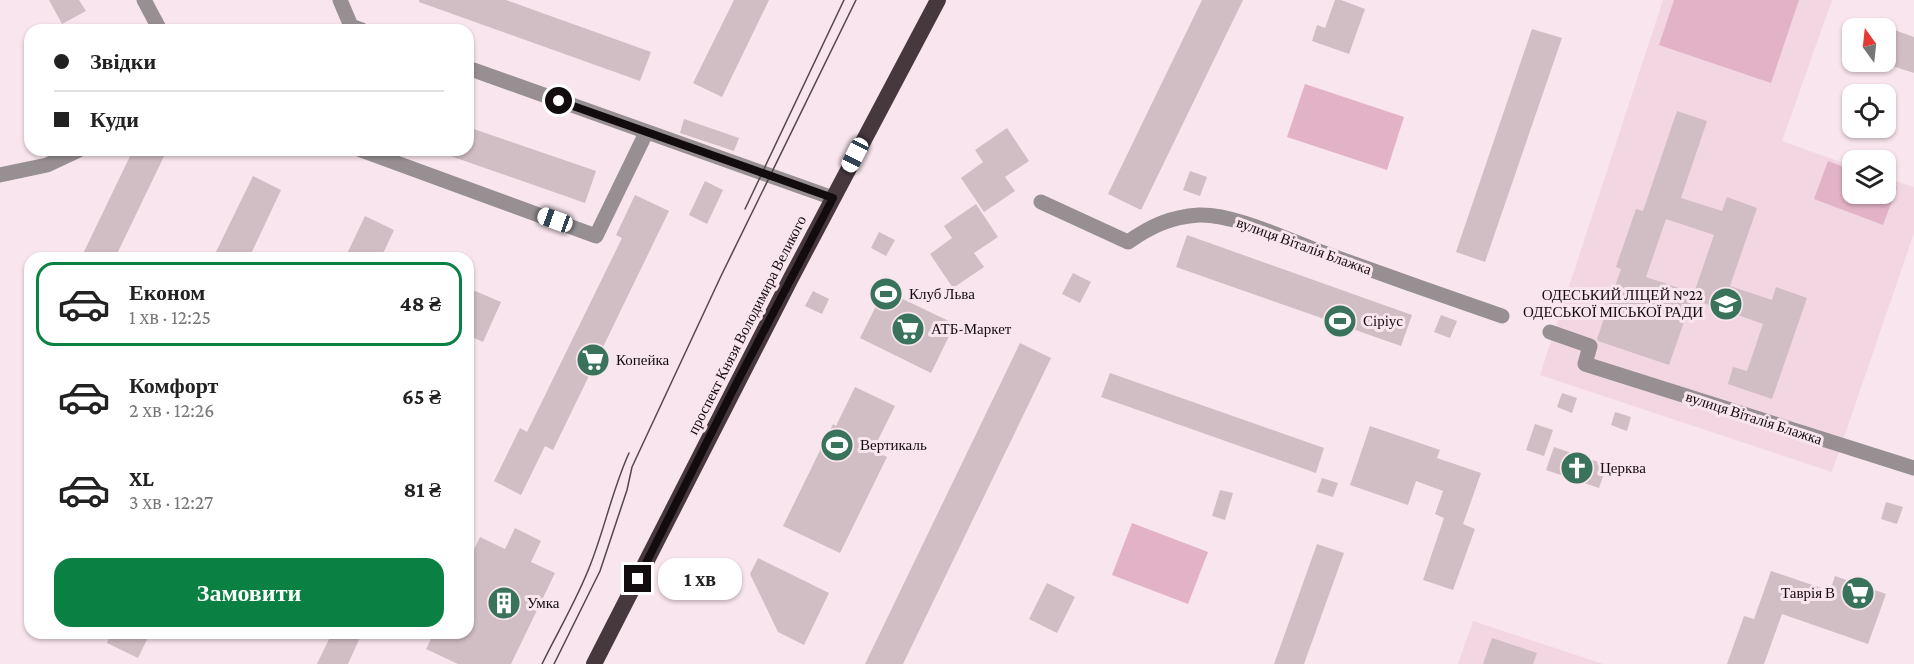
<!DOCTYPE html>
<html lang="uk">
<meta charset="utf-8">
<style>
body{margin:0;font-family:"Crimson Pro",serif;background:#f2f2f2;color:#222;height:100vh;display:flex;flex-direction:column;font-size:22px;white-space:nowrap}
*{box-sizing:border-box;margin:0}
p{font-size:20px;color:#767676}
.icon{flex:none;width:33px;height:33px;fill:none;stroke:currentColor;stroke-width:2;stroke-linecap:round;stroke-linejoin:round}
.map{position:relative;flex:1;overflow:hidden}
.drawer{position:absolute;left:24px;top:252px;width:450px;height:387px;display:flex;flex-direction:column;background:#fff;border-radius:18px;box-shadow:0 2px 4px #0004}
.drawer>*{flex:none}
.hud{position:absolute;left:24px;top:24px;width:450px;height:132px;border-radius:18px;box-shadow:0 2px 4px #0004;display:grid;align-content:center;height:132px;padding:0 30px;background:#fff}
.needle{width:39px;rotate:345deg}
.tools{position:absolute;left:1842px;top:18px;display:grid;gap:12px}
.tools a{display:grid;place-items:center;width:54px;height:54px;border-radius:12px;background:#fff;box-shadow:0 2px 4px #0004;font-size:30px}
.end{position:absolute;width:27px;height:27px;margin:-14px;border:8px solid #130c0f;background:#fff;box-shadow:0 0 0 3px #fff}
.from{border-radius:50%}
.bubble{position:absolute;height:42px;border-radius:18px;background:#fff;box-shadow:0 2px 4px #0004;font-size:20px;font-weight:700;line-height:42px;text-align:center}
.car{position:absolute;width:18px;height:36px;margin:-18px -9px;border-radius:8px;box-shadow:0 0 4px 2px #0007;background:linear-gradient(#fff 24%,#345 0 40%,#fff 0 76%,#345 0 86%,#fff 0)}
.hud b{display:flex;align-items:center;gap:21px;height:57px;font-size:22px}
.hud b+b{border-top:2px solid #e0e0e0}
.hud i{width:15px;height:15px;background:#222}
ul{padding:10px 0 0;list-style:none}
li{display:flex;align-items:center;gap:18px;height:84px;margin:0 12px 9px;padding:0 18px;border:3px solid transparent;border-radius:18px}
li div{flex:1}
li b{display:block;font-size:22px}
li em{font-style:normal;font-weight:700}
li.current{border-color:#0b8043}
li>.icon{width:54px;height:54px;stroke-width:1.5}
.action{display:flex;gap:12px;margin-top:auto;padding:12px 30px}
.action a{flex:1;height:69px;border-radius:18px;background:#0b8043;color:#fff;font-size:24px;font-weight:700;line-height:69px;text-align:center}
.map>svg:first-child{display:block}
.built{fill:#f2d6e2}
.green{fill:#e2b3c6}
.building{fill:#d1bdc4}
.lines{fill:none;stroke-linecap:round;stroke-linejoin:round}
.minor{stroke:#978f92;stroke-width:15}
.trunk{stroke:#47383e;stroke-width:16}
.tram{stroke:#53484c;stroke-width:1.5}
.route{stroke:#130c0f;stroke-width:8}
.labels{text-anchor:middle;stroke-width:6;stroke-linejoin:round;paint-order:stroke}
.street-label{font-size:15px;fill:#130c0f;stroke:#f9e5ed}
.poi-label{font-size:15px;fill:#130c0f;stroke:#f9e5ed;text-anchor:start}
</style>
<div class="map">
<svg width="1914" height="664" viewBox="0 0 1914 664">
<rect width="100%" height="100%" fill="#f9e5ed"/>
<g class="built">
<polygon points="1663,0 1832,0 1782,141 1852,166 1852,194 1886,194 1886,178 1914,187 1914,233 1832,472 1540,375"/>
<polygon points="1473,621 1603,664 1458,664"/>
</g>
<g class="green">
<polygon points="1674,0 1799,0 1771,83 1659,45"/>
<polygon points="1305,84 1404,117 1387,170 1287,137"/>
<polygon points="1828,161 1852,170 1852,194 1886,194 1886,182 1897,187 1883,225 1814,199"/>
<polygon points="1132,523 1208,552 1188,604 1112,575"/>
</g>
<g class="building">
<polygon points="49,0 79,0 86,11 62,24"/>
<polygon points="419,0 506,0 651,52 640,81 419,2"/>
<polygon points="734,0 769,0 722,97 693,83"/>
<polygon points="1202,0 1243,0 1141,210 1108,194"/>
<polygon points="1335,0 1341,0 1365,9 1349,54 1312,41 1317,25 1325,28"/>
<polygon points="1886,27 1914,37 1914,73 1886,64"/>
<polygon points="1532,29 1562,38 1485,262 1456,252"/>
<polygon points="1677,111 1707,121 1681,198 1722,211 1727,197 1757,208 1730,286 1772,300 1776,287 1807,298 1772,399 1728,384 1733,367 1747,371 1763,324 1692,299 1714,235 1666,219 1646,277 1694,293 1669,365 1598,341 1597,339 1621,269 1616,267 1636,209 1643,211"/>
<polygon points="684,119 739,138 734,151 680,133"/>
<polygon points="468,127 596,171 585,203 439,152 439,150 468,150"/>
<polygon points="1007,128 1029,161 1005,177 1015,191 984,212 961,178 983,162 975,150"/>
<polygon points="133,150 167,150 115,258 81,258"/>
<polygon points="1190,171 1207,177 1200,196 1183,190"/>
<polygon points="253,176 281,190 249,258 213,258"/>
<polygon points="705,181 723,190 707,224 689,215"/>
<polygon points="635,195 669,211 553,450 545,446 521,495 494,481 520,428 527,432 622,238 616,235"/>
<polygon points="976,204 998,237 974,253 984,267 953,288 930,254 952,238 944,226"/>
<polygon points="365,216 394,230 381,258 345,258"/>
<polygon points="879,232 895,240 886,256 871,248"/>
<polygon points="1187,235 1412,315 1401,346 1176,267"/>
<polygon points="1073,273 1091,282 1080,303 1062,294"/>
<polygon points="468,288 501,302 483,342 468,335"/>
<polygon points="884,290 955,324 931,373 860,338"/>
<polygon points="813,291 829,299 822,314 805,306"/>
<polygon points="1441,315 1457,321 1450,338 1434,332"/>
<polygon points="1020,343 1051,358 903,664 865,664"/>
<polygon points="1110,373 1324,448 1316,473 1101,397"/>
<polygon points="855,387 895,406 873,450 887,457 840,553 783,526 833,424 836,426"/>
<polygon points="1562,393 1577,398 1572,413 1557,407"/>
<polygon points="1615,412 1631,417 1627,431 1611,425"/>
<polygon points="1535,424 1553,430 1544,456 1526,450"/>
<polygon points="1370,426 1440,450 1437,458 1481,473 1463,524 1475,529 1453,590 1423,580 1444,518 1435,514 1443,491 1416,481 1408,505 1350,485"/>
<polygon points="1554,447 1607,465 1599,488 1546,470"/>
<polygon points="1322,478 1338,483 1333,497 1317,492"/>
<polygon points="1220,490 1233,493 1225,520 1212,516"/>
<polygon points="1886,502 1903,507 1897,524 1881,519"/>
<polygon points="515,528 541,541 531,562 555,573 511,664 458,664 426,649 434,633 468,633 468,562 480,537 505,549"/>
<polygon points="1317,544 1344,553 1304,664 1274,664"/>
<polygon points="758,558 829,593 804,645 778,632 750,574"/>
<polygon points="1771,571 1830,591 1835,576 1886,594 1868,644 1782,614 1764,664 1727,664 1744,616 1754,619"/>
<polygon points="1047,583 1075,597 1057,633 1029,619"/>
<polygon points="111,633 150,633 138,658 107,643"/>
<polygon points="332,633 362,633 348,664 317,664"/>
<polygon points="1492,638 1537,653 1533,664 1483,664"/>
</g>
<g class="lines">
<g class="minor">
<polyline points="144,0 160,30"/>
<polyline points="340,0 351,26 362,30"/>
<polyline points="468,68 833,198"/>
<polyline points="361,150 596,236 646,133"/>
<polyline points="0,175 47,165 79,150"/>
<path d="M1041,202L1128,242C1151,226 1170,217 1199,215C1233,214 1281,237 1313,249C1376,272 1438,294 1502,316"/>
<polyline points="1550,332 1590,346 1585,364 1914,468"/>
</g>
<polyline class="trunk" points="594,664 791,278 938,0"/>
<g class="tram">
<polyline points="745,209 844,0"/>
<path d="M542,664C558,631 578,598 591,563C605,527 613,488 629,453"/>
<polyline points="554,664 600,571 627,490 632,467 721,276 856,0"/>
</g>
</g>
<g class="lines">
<polyline class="route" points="559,101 833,198 732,392 638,579"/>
</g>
<defs>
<g id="stadium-disc" transform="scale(1.725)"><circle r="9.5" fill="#39735c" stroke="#f9e5ed"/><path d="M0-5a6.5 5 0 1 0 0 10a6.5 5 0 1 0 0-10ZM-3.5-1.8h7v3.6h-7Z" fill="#fff"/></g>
<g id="school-disc" transform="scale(1.725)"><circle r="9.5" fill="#39735c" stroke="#f9e5ed"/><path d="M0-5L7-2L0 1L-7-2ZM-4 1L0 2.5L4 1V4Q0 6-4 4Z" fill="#fff"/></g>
<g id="supermarket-disc" transform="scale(1.725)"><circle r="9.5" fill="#39735c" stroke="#f9e5ed"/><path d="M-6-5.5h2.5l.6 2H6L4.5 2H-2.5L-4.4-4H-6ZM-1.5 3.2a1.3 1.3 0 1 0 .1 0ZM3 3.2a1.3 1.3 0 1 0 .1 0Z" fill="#fff"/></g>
<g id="church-disc" transform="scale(1.725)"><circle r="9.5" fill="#39735c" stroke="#f9e5ed"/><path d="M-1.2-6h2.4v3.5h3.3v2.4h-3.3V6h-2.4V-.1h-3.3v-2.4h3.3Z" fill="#fff"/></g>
<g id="building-disc" transform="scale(1.725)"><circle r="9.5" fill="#39735c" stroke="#f9e5ed"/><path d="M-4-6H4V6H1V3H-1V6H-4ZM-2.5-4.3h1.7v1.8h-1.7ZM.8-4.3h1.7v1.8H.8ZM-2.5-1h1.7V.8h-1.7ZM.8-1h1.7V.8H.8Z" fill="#fff"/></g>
</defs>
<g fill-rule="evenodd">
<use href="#stadium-disc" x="886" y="294"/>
<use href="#school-disc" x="1726" y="304"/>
<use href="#stadium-disc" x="1340" y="321"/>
<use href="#supermarket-disc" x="908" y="329"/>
<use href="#supermarket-disc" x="593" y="360"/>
<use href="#stadium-disc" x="837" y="445"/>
<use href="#church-disc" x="1577" y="468"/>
<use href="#supermarket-disc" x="1858" y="593"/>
<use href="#building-disc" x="504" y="603"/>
</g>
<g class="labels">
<g class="street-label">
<text transform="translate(1304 246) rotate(20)" y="5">вулиця Віталія Блажка</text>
<text transform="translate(747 325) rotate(-63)" y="5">проспект Князя Володимира Великого</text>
<text transform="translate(1754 418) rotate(18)" y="5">вулиця Віталія Блажка</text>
</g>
<g class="poi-label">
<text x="909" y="299">Клуб Льва</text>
<text x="1703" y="300" text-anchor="end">ОДЕСЬКИЙ ЛІЦЕЙ №22<tspan x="1703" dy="17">ОДЕСЬКОЇ МІСЬКОЇ РАДИ</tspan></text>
<text x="1363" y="326">Сіріус</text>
<text x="931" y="334">АТБ-Маркет</text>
<text x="616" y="365">Копейка</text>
<text x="860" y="450">Вертикаль</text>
<text x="1600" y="473">Церква</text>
<text x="1835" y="598" text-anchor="end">Таврія В</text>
<text x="527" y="608">Умка</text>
</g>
</g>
</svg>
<div class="tools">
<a><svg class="needle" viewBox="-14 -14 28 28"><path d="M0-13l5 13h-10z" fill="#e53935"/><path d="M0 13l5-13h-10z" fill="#767676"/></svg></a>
<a><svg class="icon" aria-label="locate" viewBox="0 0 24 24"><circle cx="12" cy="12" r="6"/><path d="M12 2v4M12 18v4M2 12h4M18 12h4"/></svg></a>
<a><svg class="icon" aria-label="layers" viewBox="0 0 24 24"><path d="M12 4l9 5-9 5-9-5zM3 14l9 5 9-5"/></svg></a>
</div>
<i class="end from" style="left:559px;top:101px"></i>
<i class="end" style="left:638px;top:579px"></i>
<div class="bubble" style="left:658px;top:558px;width:84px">1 хв</div>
<i class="car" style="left:855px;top:155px;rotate:207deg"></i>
<i class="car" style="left:555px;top:220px;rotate:290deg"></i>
<div class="hud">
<b><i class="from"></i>Звідки</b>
<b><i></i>Куди</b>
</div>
<section class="drawer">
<ul>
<li class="current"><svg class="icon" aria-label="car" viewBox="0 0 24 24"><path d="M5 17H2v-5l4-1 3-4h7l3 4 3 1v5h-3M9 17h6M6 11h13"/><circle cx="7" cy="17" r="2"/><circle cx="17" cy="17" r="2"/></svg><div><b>Економ</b><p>1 хв · 12:25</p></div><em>48 ₴</em></li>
<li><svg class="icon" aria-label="car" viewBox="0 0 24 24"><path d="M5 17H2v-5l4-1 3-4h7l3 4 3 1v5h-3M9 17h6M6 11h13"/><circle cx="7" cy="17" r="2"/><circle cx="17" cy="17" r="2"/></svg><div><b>Комфорт</b><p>2 хв · 12:26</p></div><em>65 ₴</em></li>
<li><svg class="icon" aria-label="car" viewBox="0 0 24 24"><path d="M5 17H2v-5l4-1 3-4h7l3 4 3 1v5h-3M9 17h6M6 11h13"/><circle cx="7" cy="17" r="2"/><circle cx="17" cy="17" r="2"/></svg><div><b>XL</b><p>3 хв · 12:27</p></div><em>81 ₴</em></li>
</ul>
<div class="action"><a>Замовити</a></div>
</section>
</div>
